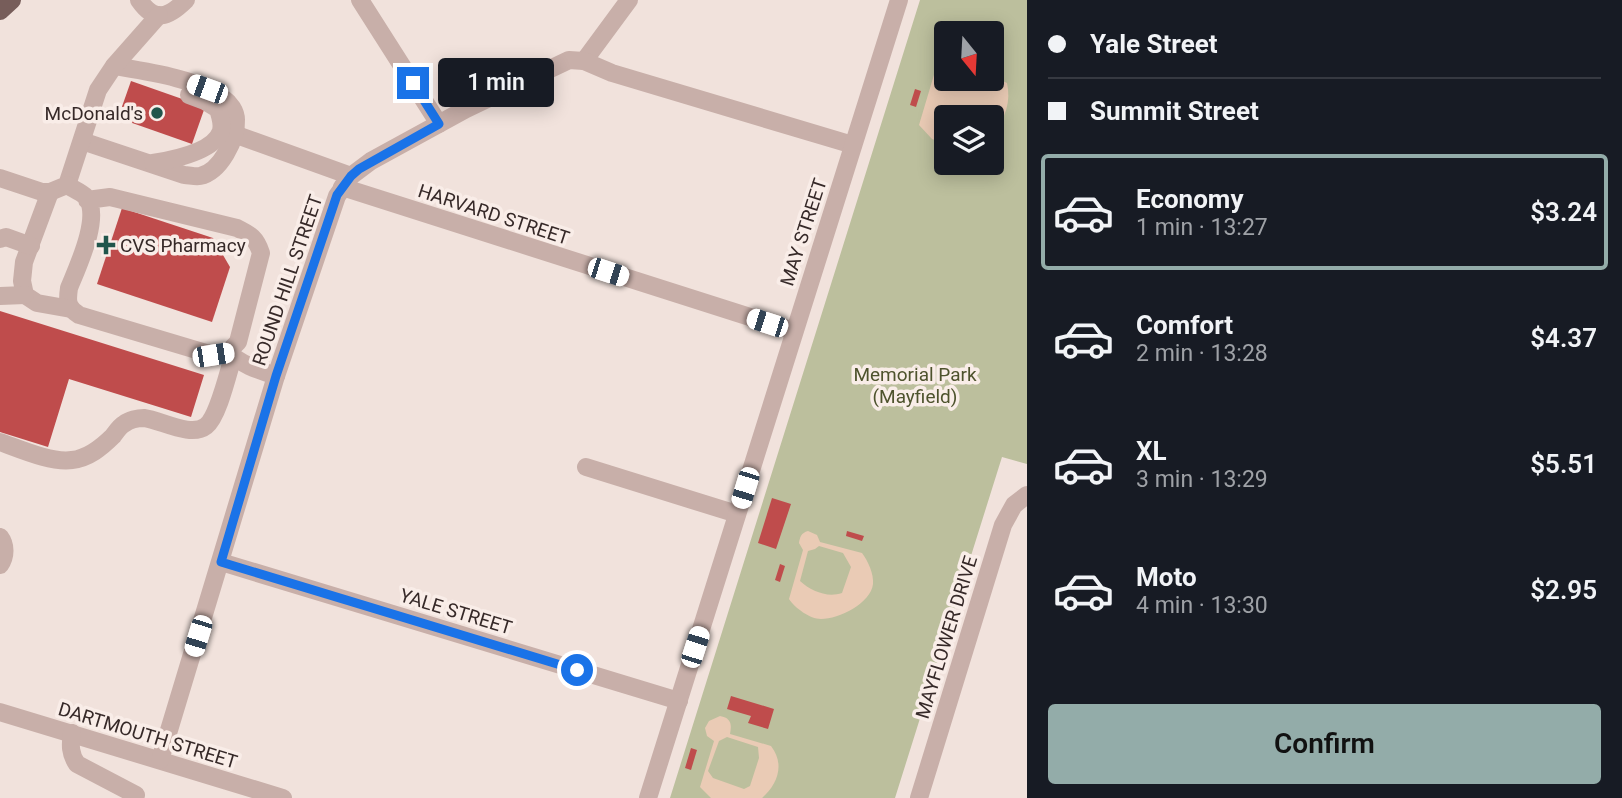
<!DOCTYPE html>
<meta charset="utf-8">
<style>
body{margin:0;font-family:Roboto,sans-serif;background:#242831;color:#f1f3f6;height:100vh;display:flex;flex-direction:column;font-size:26px;white-space:nowrap}
*{box-sizing:border-box;margin:0}
p{font-size:23px;color:#9ea1a6}
.icon{flex:none;width:38px;height:38px;fill:none;stroke:currentColor;stroke-width:2;stroke-linecap:round;stroke-linejoin:round}
.map{position:relative;flex:1;overflow:hidden}
.sheet{display:flex;flex-direction:column;background:#171b24;width:595px}
.sheet>*{flex:none}
.banner{display:grid;align-content:center;height:154px;padding:0 21px;background:#171b24}
.needle{width:46px;rotate:162deg}
.controls{position:absolute;left:934px;top:21px;display:grid;gap:14px}
.controls a{display:grid;place-items:center;width:70px;height:70px;border-radius:7px;background:#171b24;box-shadow:0 4px 18px #0003;font-size:35px}
.end{position:absolute;width:32px;height:32px;margin:-16px;border:9px solid #1a73e8;background:#fff;box-shadow:0 0 0 4px #fff}
.from{border-radius:50%}
.bubble{position:absolute;height:49px;border-radius:7px;background:#171b24;box-shadow:0 4px 18px #0003;font-size:23px;font-weight:600;line-height:49px;text-align:center}
.car{position:absolute;width:21px;height:42px;margin:-21px -10px;border-radius:9px;box-shadow:0 0 5px 2px #0007;background:linear-gradient(#fff 24%,#345 0 40%,#fff 0 76%,#345 0 86%,#fff 0)}
.banner b{display:flex;align-items:center;gap:24px;height:66px;font-size:26px}
.banner b+b{border-top:2px solid #363941}
.banner i{width:18px;height:18px;background:#f1f3f6}
ul{padding:0;list-style:none}
li{display:flex;align-items:center;gap:21px;height:116px;margin:0 14px 10px;padding:0 7px;border:4px solid transparent;border-radius:7px}
li div{flex:1}
li b{display:block;font-size:26px}
li em{font-style:normal;font-weight:600}
li.on{border-color:#93aca9}
li>.icon{width:63px;height:63px;stroke-width:1.5}
.button{display:flex;gap:14px;margin-top:auto;padding:14px 21px}
.button a{flex:1;height:80px;border-radius:7px;background:#93aca9;color:#111;font-size:28px;font-weight:600;line-height:80px;text-align:center}
main{display:flex;flex:1;min-height:0}
.map>svg:first-child{display:block}
.green{fill:#bcbf9d;fill-rule:evenodd}
.sand{fill:#eacbb5;fill-rule:evenodd}
.building{fill:#bf4c4c}
.lines{fill:none;stroke-linecap:round;stroke-linejoin:round}
.minor{stroke:#c8afa9;stroke-width:18}
.major{stroke:#775d5a;stroke-width:18}
.route{stroke:#1a73e8;stroke-width:9}
.poi-dot{fill:#20554b;stroke:#f9ede8;stroke-width:2.5}
.labels{text-anchor:middle;stroke-width:7;stroke-linejoin:round;paint-order:stroke}
.poi-label{font-size:19px;fill:#362928;stroke:#f9ede8;text-anchor:end}
.street-label{font-size:19px;fill:#362928;stroke:#f9ede8}
.park-label{font-size:19px;fill:#4e532d;stroke:#f9ede8}
</style>
<main>
<div class="map">
<svg width="1027" height="798" viewBox="0 0 1027 798">
<rect width="100%" height="100%" fill="#f1e2dc"/>
<path class="green" d="M920,0H1027V464L1002,457L895,798H670ZM947,33H992V79H947ZM947,117H992V163H947Z"/>
<g class="sand">
<path d="M947,62V79H992V76L1007,83C1011,101 1006,119 992,133V117H947V144L932,139L919,125L936,68Z"/>
<path d="M808,531L817,535L820,542L862,553C868,561 874,574 873,584C871,603 839,619 821,619C810,619 795,608 789,599L803,550L799,543C800,537 801,533 808,531ZM819,546L843,553L851,567L842,593C827,598 811,591 800,581L808,551L815,549Z"/>
<path d="M720,716C731,718 732,724 730,734L771,746C785,764 778,784 762,798H711L700,787L714,741L707,736L705,728L709,721ZM727,737L758,747L759,758L750,786L744,789L713,778L708,771L719,741Z"/>
</g>
<g class="building">
<polygon points="131,81 205,107 192,144 118,118"/>
<polygon points="915,89 921,91 916,107 910,105"/>
<polygon points="122,208 213,238 230,267 212,322 97,284"/>
<polygon points="0,311 204,375 191,417 69,379 48,447 0,432"/>
<polygon points="772,498 791,504 776,549 758,543"/>
<polygon points="847,531 864,536 862,541 846,536"/>
<polygon points="780,564 785,566 780,582 775,580"/>
<polygon points="731,696 774,709 768,729 748,723 751,716 727,709"/>
<polygon points="691,748 697,750 691,770 685,768"/>
</g>
<g class="lines">
<g class="minor">
<path d="M139,0C155,23 168,18 186,0"/>
<polyline points="360,0 439,124"/>
<polyline points="584,61 629,0"/>
<polyline points="234,134 351,176"/>
<path d="M82,141L184,175C189,175 195,177 200,176C220,172 237,139 236,120C236,111 230,103 223,98C200,79 143,71 114,66"/>
<path d="M153,163C171,160 214,152 221,131C223,124 220,116 218,109L205,101L189,95"/>
<polyline points="0,178 42,192 50,192 67,185 98,90 114,66 159,15"/>
<path d="M67,185C73,189 81,192 86,197C102,216 77,268 69,288C67,302 67,307 79,315L213,355L228,352L238,342L261,253C256,238 251,235 237,228L110,197L87,200"/>
<polyline points="342,187 794,331"/>
<polyline points="50,192 24,262 22,281 25,295 37,303 71,309"/>
<polyline points="0,239 6,237 31,246"/>
<polyline points="0,296 25,295"/>
<path d="M228,352C242,365 258,370 276,376"/>
<path d="M0,442C20,449 51,463 72,460C89,458 102,447 113,436C116,432 120,426 124,424C129,420 138,418 144,418C161,420 191,438 206,426C218,417 228,373 233,357"/>
<polyline points="586,467 737,514"/>
<path d="M0,537C6,545 6,556 0,565"/>
<polyline points="221,562 679,701"/>
<polyline points="0,712 283,798"/>
<path d="M72,733C70,745 70,754 77,764L136,795"/>
<polyline points="160,760 276,376 337,196 351,176 371,161 466,109 569,60 584,61 612,73 853,145"/>
<polyline points="648,798 899,0"/>
<polyline points="919,798 1003,525 1014,505 1027,495"/>
</g>
<polyline class="major" points="0,11 12,0"/>
</g>
<g class="lines">
<polyline class="route" points="413,83 439,124 359,169 351,176 337,195 276,376 221,562 577,670"/>
</g>
<g class="poi-dot">
<circle cx="157" cy="113" r="7"/>
<path d="M102.5 234.5h7v7h7v7h-7v7h-7v-7h-7v-7h7z"/>
</g>
<g class="labels">
<g class="poi-label">
<text x="143" y="120">McDonald's</text>
<text x="120" y="252" text-anchor="start">CVS Pharmacy</text>
</g>
<g class="street-label">
<text transform="translate(494 214) rotate(18)" y="7">HARVARD STREET</text>
<text transform="translate(803 232) rotate(-72)" y="7">MAY STREET</text>
<text transform="translate(287 280) rotate(-71)" y="7">ROUND HILL STREET</text>
<text transform="translate(456 611) rotate(17)" y="7">YALE STREET</text>
<text transform="translate(946 637) rotate(-73)" y="7">MAYFLOWER DRIVE</text>
<text transform="translate(148 735) rotate(17)" y="7">DARTMOUTH STREET</text>
</g>
<g class="park-label">
<text x="915" y="381">Memorial Park<tspan x="915" dy="22">(Mayfield)</tspan></text>
</g>
</g>
</svg>
<div class="controls">
<a><svg class="needle" viewBox="-14 -14 28 28"><path d="M0-13l5 13h-10z" fill="#e53935"/><path d="M0 13l5-13h-10z" fill="#9ea1a6"/></svg></a>
<a><svg class="icon" aria-label="layers" viewBox="0 0 24 24"><path d="M12 4l9 5-9 5-9-5zM3 14l9 5 9-5"/></svg></a>
</div>
<i class="end from" style="left:577px;top:670px"></i>
<i class="end" style="left:413px;top:83px"></i>
<div class="bubble" style="left:438px;top:58px;width:116px">1 min</div>
<i class="car" style="left:207px;top:89px;rotate:290deg"></i>
<i class="car" style="left:608px;top:272px;rotate:108deg"></i>
<i class="car" style="left:767px;top:323px;rotate:288deg"></i>
<i class="car" style="left:213px;top:355px;rotate:81deg"></i>
<i class="car" style="left:745px;top:488px;rotate:197deg"></i>
<i class="car" style="left:198px;top:636px;rotate:197deg"></i>
<i class="car" style="left:695px;top:647px;rotate:18deg"></i>
</div>
<section class="sheet">
<div class="banner">
<b><i class="from"></i>Yale Street</b>
<b><i></i>Summit Street</b>
</div>
<ul>
<li class="on"><svg class="icon" aria-label="car" viewBox="0 0 24 24"><path d="M5 17H2v-5l4-1 3-4h7l3 4 3 1v5h-3M9 17h6M6 11h13"/><circle cx="7" cy="17" r="2"/><circle cx="17" cy="17" r="2"/></svg><div><b>Economy</b><p>1 min · 13:27</p></div><em>$3.24</em></li>
<li><svg class="icon" aria-label="car" viewBox="0 0 24 24"><path d="M5 17H2v-5l4-1 3-4h7l3 4 3 1v5h-3M9 17h6M6 11h13"/><circle cx="7" cy="17" r="2"/><circle cx="17" cy="17" r="2"/></svg><div><b>Comfort</b><p>2 min · 13:28</p></div><em>$4.37</em></li>
<li><svg class="icon" aria-label="car" viewBox="0 0 24 24"><path d="M5 17H2v-5l4-1 3-4h7l3 4 3 1v5h-3M9 17h6M6 11h13"/><circle cx="7" cy="17" r="2"/><circle cx="17" cy="17" r="2"/></svg><div><b>XL</b><p>3 min · 13:29</p></div><em>$5.51</em></li>
<li><svg class="icon" aria-label="car" viewBox="0 0 24 24"><path d="M5 17H2v-5l4-1 3-4h7l3 4 3 1v5h-3M9 17h6M6 11h13"/><circle cx="7" cy="17" r="2"/><circle cx="17" cy="17" r="2"/></svg><div><b>Moto</b><p>4 min · 13:30</p></div><em>$2.95</em></li>
</ul>
<div class="button"><a>Confirm</a></div>
</section>
</main>
